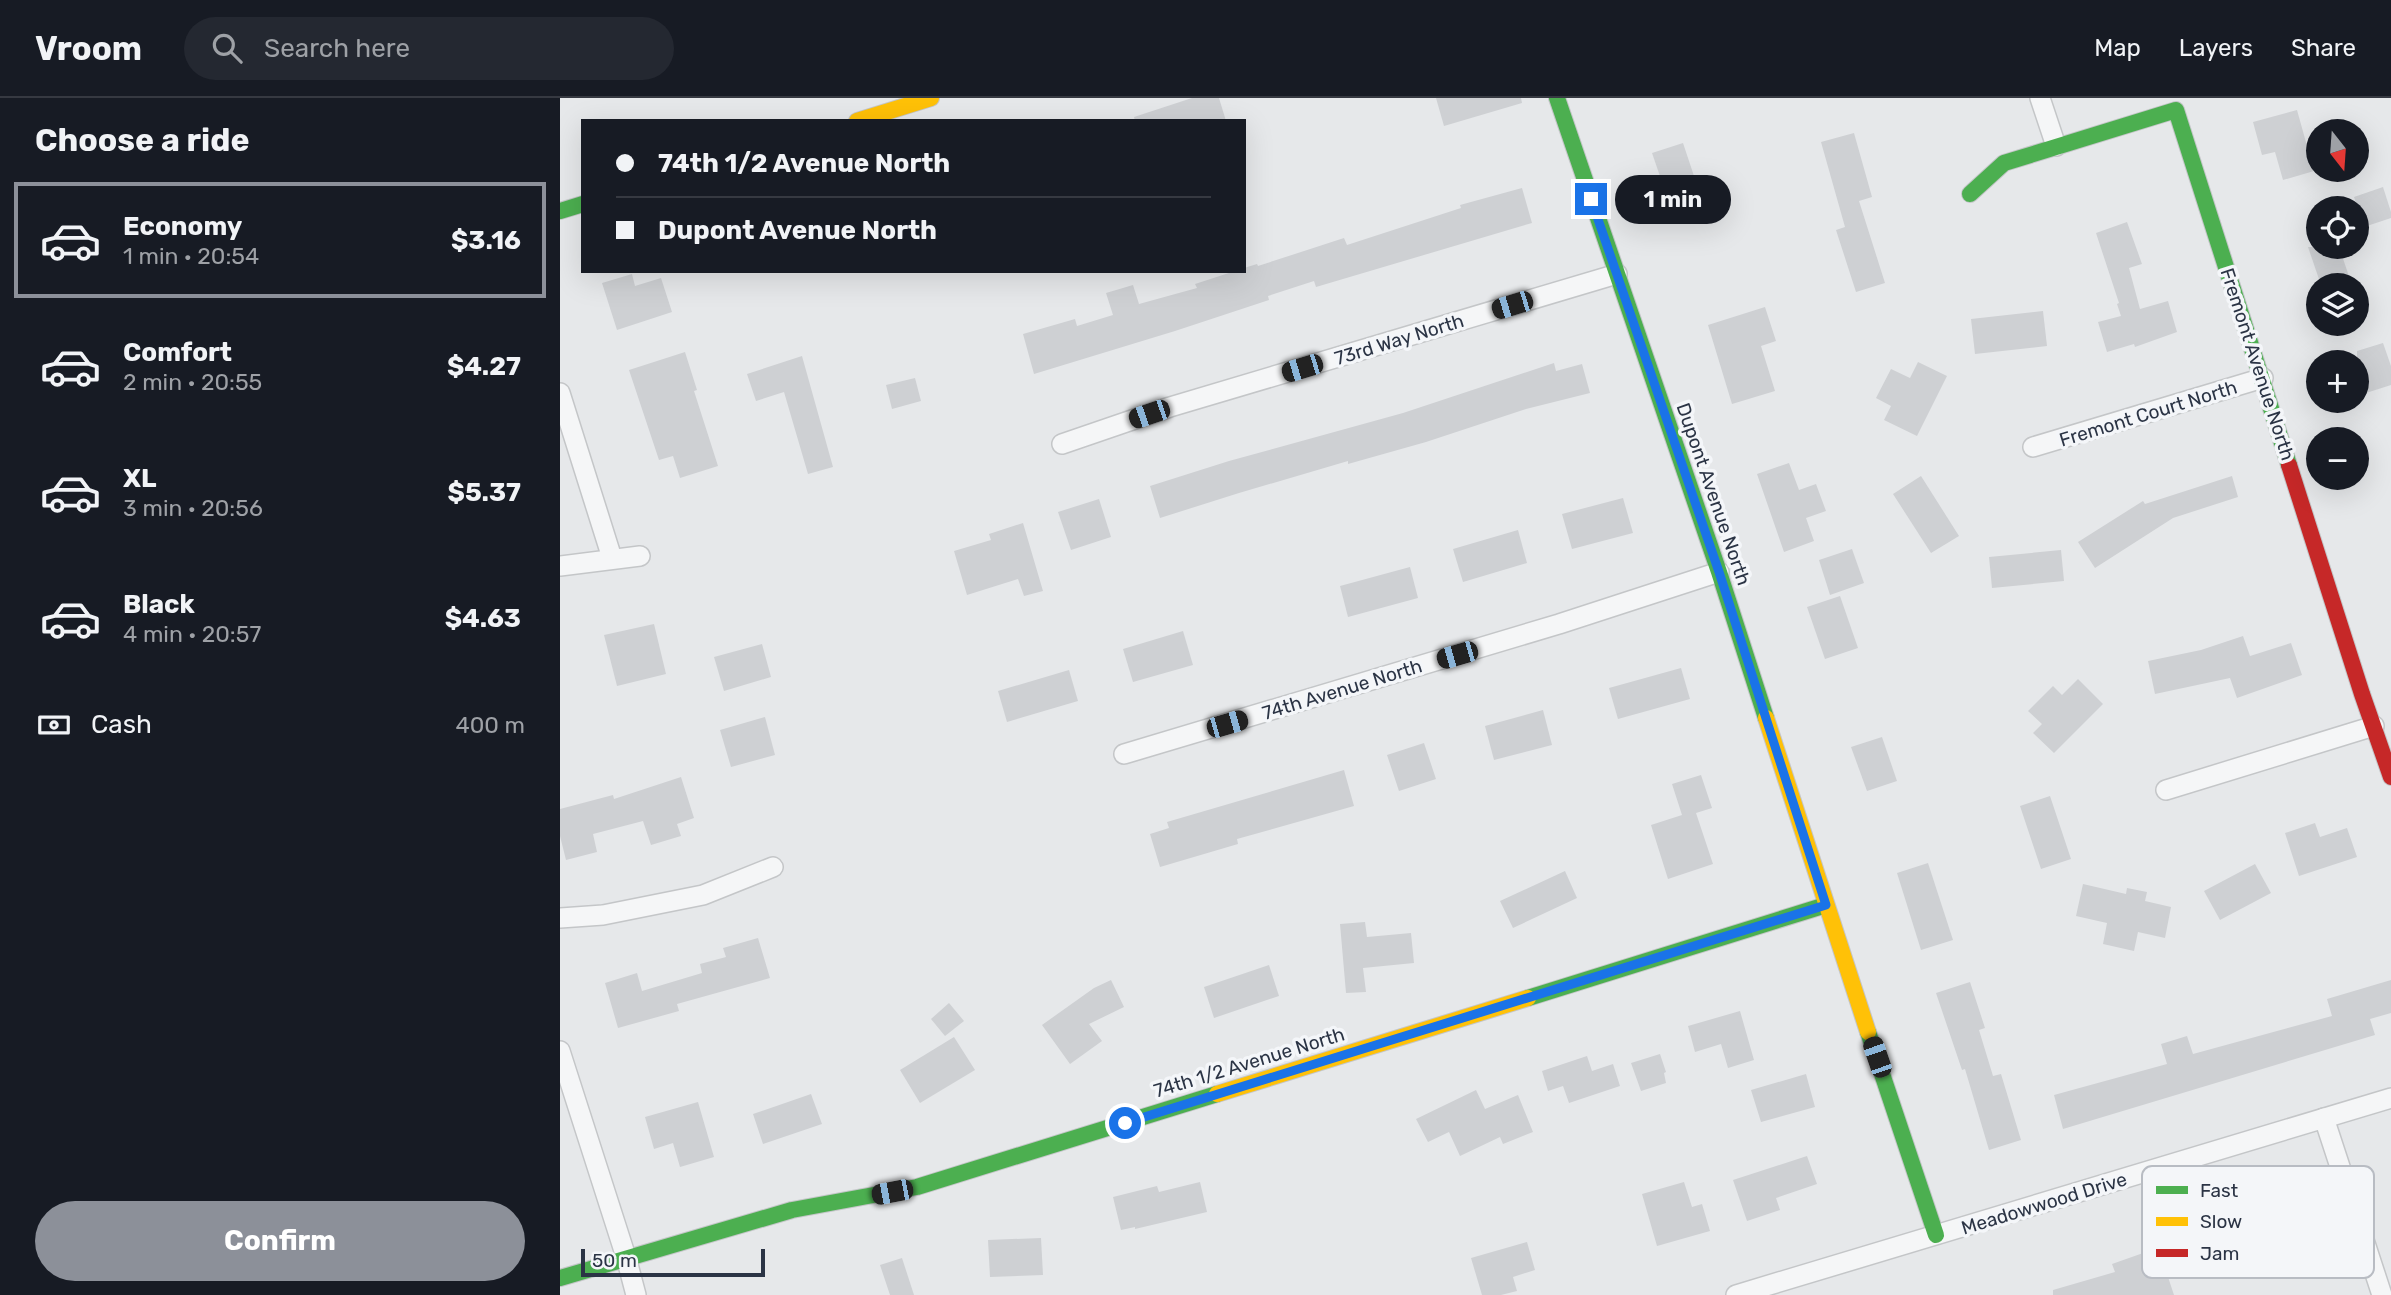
<!DOCTYPE html>
<meta charset="utf-8">
<style>
body{margin:0;font-family:Rubik,sans-serif;background:#242831;color:#f1f3f6;height:100vh;display:flex;flex-direction:column;font-size:26px;white-space:nowrap}
*{box-sizing:border-box;margin:0}
p{font-size:23px;color:#9ea1a6}
.icon{flex:none;width:38px;height:38px;fill:none;stroke:currentColor;stroke-width:2;stroke-linecap:round;stroke-linejoin:round}
.map{position:relative;flex:1;overflow:hidden}
.drawer{display:flex;flex-direction:column;background:#171b24;width:560px}
.drawer>*{flex:none}
.hud{position:absolute;left:21px;top:21px;width:665px;height:154px;border-radius:0px;box-shadow:0 7px 28px #0002;display:grid;align-content:center;height:154px;padding:0 35px;background:#171b24}
.needle{width:46px;rotate:163deg}
.controls{position:absolute;left:1746px;top:21px;display:grid;gap:14px}
.controls a{display:grid;place-items:center;width:63px;height:63px;border-radius:50%;background:#171b24;box-shadow:0 7px 28px #0002;font-size:35px}
.scale{position:absolute;left:21px;bottom:18px;width:184px;box-sizing:border-box;padding-left:7px;border:4px solid #2b3445;border-top:0;font-size:19px;line-height:24px;white-space:nowrap;color:#2b3445;-webkit-text-stroke:5px #f4f6f9;paint-order:stroke}
.end{position:absolute;width:32px;height:32px;margin:-16px;border:9px solid #1a73e8;background:#fff;box-shadow:0 0 0 4px #fff}
.from{border-radius:50%}
.bubble{position:absolute;height:49px;border-radius:24px;background:#171b24;box-shadow:0 7px 28px #0002;font-size:23px;font-weight:700;line-height:49px;text-align:center}
.car{position:absolute;width:21px;height:42px;margin:-21px -10px;border-radius:9px;box-shadow:0 0 5px 2px #0007;background:linear-gradient(#222 24%,#8ab4d8 0 40%,#222 0 76%,#8ab4d8 0 86%,#222 0)}
.hud b{display:flex;align-items:center;gap:24px;height:66px;font-size:26px}
.hud b+b{border-top:2px solid #363941}
.hud i{width:18px;height:18px;background:#f1f3f6}
ul{padding:0;list-style:none}
li{display:flex;align-items:center;gap:21px;height:116px;margin:0 14px 10px;padding:0 21px;border:4px solid transparent;border-radius:0px}
li div{flex:1}
li b{display:block;font-size:26px}
li em{font-style:normal;font-weight:700}
li.active{border-color:#8c9099}
li>.icon{width:63px;height:63px;stroke-width:1.5}
h2{padding:0 35px;font-size:32px;line-height:84px}
.pay{display:flex;align-items:center;gap:18px;height:77px;padding:0 35px;font-size:26px}
.pay p{margin-inline-start:auto}
.button{display:flex;gap:14px;margin-top:auto;padding:14px 35px}
.button a{flex:1;height:80px;border-radius:42px;background:#8c9099;color:#fff;font-size:28px;font-weight:700;line-height:80px;text-align:center}
header{display:flex;align-items:center;gap:42px;box-sizing:border-box;height:98px;padding:0 35px;background:#171b24;border-bottom:2px solid #363941}
header strong{font-size:33px}
nav{display:flex;gap:38px;margin-inline-start:auto;font-size:24px}
.search{width:490px;height:63px;background:#242831;display:flex;align-items:center;gap:18px;box-sizing:border-box;padding:0 24px;border-radius:38px;color:#9ea1a6;font-size:26px}
main{display:flex;flex:1;min-height:0}
.map>svg:first-child{display:block}
.building{fill:#ced0d3}
.lines{fill:none;stroke-linecap:round;stroke-linejoin:round}
.street-casing{stroke:#c4c6c8;stroke-width:22}
.fast-casing{stroke:#c4c6c8;stroke-width:18}
.slow-casing{stroke:#c4c6c8;stroke-width:18}
.jam-casing{stroke:#c4c6c8;stroke-width:18}
.street{stroke:#f5f6f7;stroke-width:19}
.fast{stroke:#4caf50;stroke-width:16}
.slow{stroke:#ffc107;stroke-width:16}
.jam{stroke:#c62828;stroke-width:16}
.route{stroke:#1a73e8;stroke-width:9}
.labels{text-anchor:middle;stroke-width:7;stroke-linejoin:round;paint-order:stroke}
.street-label{font-size:19px;fill:#2b3445;stroke:#f4f6f9}
.key{fill:#f4f6f9;stroke:#b8bcc3;stroke-width:2}
.key-label{font-size:19px;fill:#2b3445}
</style>
<header>
<strong>Vroom</strong>
<div class="search"><svg class="icon" aria-label="search" viewBox="0 0 24 24"><circle cx="10" cy="10" r="6"/><path d="M15 15l6 6"/></svg>Search here</div>
<nav><a>Map</a><a>Layers</a><a>Share</a></nav>
</header>
<main>
<section class="drawer">
<h2>Choose a ride</h2>
<ul>
<li class="active"><svg class="icon" aria-label="car" viewBox="0 0 24 24"><path d="M5 17H2v-5l4-1 3-4h7l3 4 3 1v5h-3M9 17h6M6 11h13"/><circle cx="7" cy="17" r="2"/><circle cx="17" cy="17" r="2"/></svg><div><b>Economy</b><p>1 min · 20:54</p></div><em>$3.16</em></li>
<li><svg class="icon" aria-label="car" viewBox="0 0 24 24"><path d="M5 17H2v-5l4-1 3-4h7l3 4 3 1v5h-3M9 17h6M6 11h13"/><circle cx="7" cy="17" r="2"/><circle cx="17" cy="17" r="2"/></svg><div><b>Comfort</b><p>2 min · 20:55</p></div><em>$4.27</em></li>
<li><svg class="icon" aria-label="car" viewBox="0 0 24 24"><path d="M5 17H2v-5l4-1 3-4h7l3 4 3 1v5h-3M9 17h6M6 11h13"/><circle cx="7" cy="17" r="2"/><circle cx="17" cy="17" r="2"/></svg><div><b>XL</b><p>3 min · 20:56</p></div><em>$5.37</em></li>
<li><svg class="icon" aria-label="car" viewBox="0 0 24 24"><path d="M5 17H2v-5l4-1 3-4h7l3 4 3 1v5h-3M9 17h6M6 11h13"/><circle cx="7" cy="17" r="2"/><circle cx="17" cy="17" r="2"/></svg><div><b>Black</b><p>4 min · 20:57</p></div><em>$4.63</em></li>
</ul>
<div class="pay"><svg class="icon" aria-label="cash" viewBox="0 0 24 24"><path d="M3 7h18v10H3z"/><circle cx="12" cy="12" r="2"/></svg>Cash<p>400 m</p></div>
<div class="button"><a>Confirm</a></div>
</section>
<div class="map">
<svg width="1831" height="1197" viewBox="0 0 1831 1197">
<rect width="100%" height="100%" fill="#e6e8ea"/>
<g class="building">
<polygon points="632,0 659,0 666,23 575,23 574,19"/>
<polygon points="876,0 961,0 962,5 884,28"/>
<polygon points="1737,12 1754,73 1723,82 1715,54 1702,57 1693,24"/>
<polygon points="1294,35 1312,99 1299,103 1325,185 1296,194 1276,132 1285,129 1261,44"/>
<polygon points="1123,45 1144,108 1114,119 1092,55"/>
<polygon points="1823,89 1831,114 1831,120 1804,129 1794,99"/>
<polygon points="962,90 972,125 756,189 754,183 708,198 709,202 615,233 474,276 463,236 515,221 517,228 553,217 546,195 573,187 579,206 637,190 635,186 675,173 684,173 684,170 697,166 698,168 784,140 787,147 901,110 900,107"/>
<polygon points="1567,124 1582,166 1569,170 1580,211 1608,203 1617,234 1575,249 1574,246 1547,254 1538,224 1561,218 1557,206 1559,205 1536,135"/>
<polygon points="1748,149 1779,149 1792,187 1761,187"/>
<polygon points="72,176 75,188 101,180 112,214 57,232 42,185"/>
<polygon points="1205,209 1216,243 1201,248 1215,293 1172,306 1148,227"/>
<polygon points="1483,213 1487,248 1415,256 1411,221"/>
<polygon points="1823,245 1831,268 1831,287 1806,295 1797,268 1797,253"/>
<polygon points="125,254 137,292 134,293 158,368 120,380 113,358 99,362 69,272"/>
<polygon points="242,258 273,369 248,376 224,294 196,303 187,276"/>
<polygon points="1358,264 1387,278 1357,338 1324,322 1331,308 1316,300 1331,271 1350,280"/>
<polygon points="994,265 996,273 1022,266 1030,295 966,311 866,344 788,366 788,363 679,395 600,420 590,388 669,363 843,315"/>
<polygon points="355,280 361,303 332,311 326,287"/>
<polygon points="1229,365 1239,392 1256,386 1266,413 1246,420 1254,443 1224,454 1197,376"/>
<polygon points="1361,378 1399,438 1371,455 1333,396"/>
<polygon points="1672,378 1678,399 1613,420 1535,470 1518,444 1583,403 1585,406"/>
<polygon points="1063,400 1073,435 1012,451 1002,416"/>
<polygon points="539,401 551,439 511,452 498,414"/>
<polygon points="463,425 483,493 464,498 458,481 407,497 394,453 431,442 429,436"/>
<polygon points="958,432 967,465 903,484 893,451"/>
<polygon points="1292,451 1304,485 1270,497 1259,462"/>
<polygon points="1501,452 1504,483 1432,490 1429,459"/>
<polygon points="850,469 858,500 788,519 780,488"/>
<polygon points="1280,498 1298,550 1265,561 1247,509"/>
<polygon points="94,526 106,576 57,588 44,537"/>
<polygon points="623,533 633,567 573,584 563,551"/>
<polygon points="1683,538 1690,558 1731,545 1742,577 1677,600 1670,580 1595,596 1588,563 1641,552"/>
<polygon points="202,546 211,579 164,593 154,559"/>
<polygon points="1121,570 1130,601 1058,621 1049,590"/>
<polygon points="509,572 518,603 447,624 438,593"/>
<polygon points="1518,581 1543,606 1494,655 1473,635 1482,626 1468,613 1493,588 1502,597"/>
<polygon points="983,612 992,647 934,662 925,628"/>
<polygon points="205,619 215,657 171,669 160,632"/>
<polygon points="1322,639 1337,683 1307,693 1291,649"/>
<polygon points="864,645 876,681 839,693 827,657"/>
<polygon points="784,672 794,708 677,741 678,746 600,769 590,736 609,730 607,724"/>
<polygon points="1141,677 1152,710 1136,715 1153,766 1108,781 1091,727 1122,717 1112,686"/>
<polygon points="121,679 134,720 117,726 121,738 91,747 83,723 33,736 37,754 6,762 0,738 0,711 53,697 54,701"/>
<polygon points="1490,698 1511,761 1481,771 1460,708"/>
<polygon points="1755,725 1760,739 1787,730 1797,759 1739,778 1725,735"/>
<polygon points="1368,765 1393,842 1361,852 1337,775"/>
<polygon points="1695,766 1711,795 1660,822 1644,793"/>
<polygon points="1005,773 1017,800 953,830 940,803"/>
<polygon points="1523,786 1566,796 1567,790 1587,794 1585,803 1611,809 1605,840 1578,834 1574,853 1543,846 1547,825 1516,818"/>
<polygon points="805,824 807,839 851,835 854,865 803,870 806,894 786,895 780,826"/>
<polygon points="198,840 210,880 117,906 119,913 58,930 45,885 77,875 82,893 142,875 140,866 166,859 163,850"/>
<polygon points="709,867 719,898 654,920 644,889"/>
<polygon points="551,882 564,909 529,926 542,943 510,966 482,927 534,890"/>
<polygon points="1831,882 1831,915 1810,921 1815,937 1503,1031 1494,997 1607,966 1601,946 1627,938 1633,956 1772,918 1767,901"/>
<polygon points="1410,884 1425,930 1419,932 1433,978 1441,976 1461,1042 1429,1052 1405,971 1402,972 1376,895"/>
<polygon points="389,905 404,923 385,938 371,921"/>
<polygon points="1180,913 1194,962 1168,970 1161,946 1135,954 1128,928"/>
<polygon points="394,939 415,972 360,1005 340,972"/>
<polygon points="1100,956 1106,974 1104,975 1106,985 1081,993 1071,965"/>
<polygon points="1027,958 1032,973 1053,966 1060,988 1009,1005 1003,988 988,993 982,973"/>
<polygon points="1246,976 1255,1009 1201,1024 1191,992"/>
<polygon points="916,992 925,1011 958,997 973,1034 943,1046 940,1039 900,1058 889,1034 868,1044 856,1021"/>
<polygon points="251,996 262,1026 203,1046 193,1016"/>
<polygon points="138,1004 154,1059 120,1069 113,1045 94,1051 85,1019"/>
<polygon points="1247,1058 1257,1086 1216,1100 1220,1112 1187,1123 1173,1082"/>
<polygon points="640,1084 647,1114 575,1131 575,1129 561,1132 553,1099 597,1088 599,1094"/>
<polygon points="1124,1084 1132,1109 1142,1106 1150,1133 1097,1148 1082,1096"/>
<polygon points="481,1140 483,1177 430,1179 428,1142"/>
<polygon points="967,1144 975,1172 953,1179 957,1193 941,1197 922,1197 911,1160"/>
<polygon points="1586,1154 1594,1180 1607,1176 1614,1197 1493,1197 1493,1192 1555,1174 1552,1166"/>
<polygon points="342,1160 354,1197 330,1197 320,1167"/>
</g>
<g class="lines">
<g class="street-casing">
<g id="street">
<polyline points="1480,0 1496,48"/>
<polyline points="0,295 52,460"/>
<polyline points="502,346 610,309 1057,176"/>
<polyline points="1473,349 1703,280"/>
<polyline points="0,468 80,458"/>
<polyline points="564,656 999,526 1159,474"/>
<polyline points="1606,692 1814,628"/>
<polyline points="0,820 43,817 143,797 213,769"/>
<polyline points="0,953 66,1159 76,1197"/>
<polyline points="1764,1020 1822,1197"/>
<polyline points="1176,1197 1831,1000"/>
</g>
</g>
<g class="fast-casing">
<g id="fast">
<polyline points="997,0 1159,474 1206,620"/>
<polyline points="1410,96 1444,65 1616,12 1729,367"/>
<polyline points="0,113 23,106"/>
<polyline points="968,900 1266,807"/>
<polyline points="1308,934 1376,1137"/>
<polyline points="0,1180 232,1112 357,1089 657,996"/>
</g>
</g>
<g class="slow-casing">
<g id="slow">
<polyline points="297,23 371,0"/>
<polyline points="1206,620 1308,934"/>
<polyline points="657,996 968,900"/>
</g>
</g>
<g class="jam-casing">
<polyline id="jam" points="1729,367 1802,596 1831,679"/>
</g>
<use href="#street" class="street"/>
<use href="#fast" class="fast"/>
<use href="#slow" class="slow"/>
<use href="#jam" class="jam"/>
</g>
<g class="lines">
<polyline class="route" points="565,1025 1266,807 1159,474 1031,101"/>
</g>
<g class="labels">
<g class="street-label">
<text transform="translate(839 241) rotate(-17)" y="7">73rd Way North</text>
<text transform="translate(1698 266) rotate(72)" y="7">Fremont Avenue North</text>
<text transform="translate(1588 315) rotate(-17)" y="7">Fremont Court North</text>
<text transform="translate(1154 396) rotate(71)" y="7">Dupont Avenue North</text>
<text transform="translate(782 591) rotate(-17)" y="7">74th Avenue North</text>
<text transform="translate(689 964) rotate(-17)" y="7">74th 1/2 Avenue North</text>
<text transform="translate(1484 1105) rotate(-17)" y="7">Meadowwood Drive</text>
</g>
</g>
<rect x="1582" y="1068" width="232" height="112" rx="10" class="key"/>
<rect x="1596" y="1088" width="32" height="8" fill="#4caf50"/>
<rect x="1596" y="1119" width="32" height="9" fill="#ffc107"/>
<rect x="1596" y="1151" width="32" height="8" fill="#c62828"/>
<g class="key-label">
<text x="1640" y="1099">Fast</text>
<text x="1640" y="1130">Slow</text>
<text x="1640" y="1162">Jam</text>
</g>
</svg>
<div class="controls">
<a><svg class="needle" viewBox="-14 -14 28 28"><path d="M0-13l5 13h-10z" fill="#e53935"/><path d="M0 13l5-13h-10z" fill="#9ea1a6"/></svg></a>
<a><svg class="icon" aria-label="locate" viewBox="0 0 24 24"><circle cx="12" cy="12" r="6"/><path d="M12 2v4M12 18v4M2 12h4M18 12h4"/></svg></a>
<a><svg class="icon" aria-label="layers" viewBox="0 0 24 24"><path d="M12 4l9 5-9 5-9-5zM3 14l9 5 9-5"/></svg></a>
<a>+</a>
<a>−</a>
</div>
<div class="scale">50 m</div>
<i class="end from" style="left:565px;top:1025px"></i>
<i class="end" style="left:1031px;top:101px"></i>
<div class="bubble" style="left:1055px;top:77px;width:116px">1 min</div>
<i class="car" style="left:952px;top:207px;rotate:253deg"></i>
<i class="car" style="left:742px;top:270px;rotate:253deg"></i>
<i class="car" style="left:589px;top:316px;rotate:251deg"></i>
<i class="car" style="left:897px;top:557px;rotate:254deg"></i>
<i class="car" style="left:667px;top:626px;rotate:74deg"></i>
<i class="car" style="left:1317px;top:959px;rotate:341deg"></i>
<i class="car" style="left:332px;top:1094px;rotate:259deg"></i>
<div class="hud">
<b><i class="from"></i>74th 1/2 Avenue North</b>
<b><i></i>Dupont Avenue North</b>
</div>
</div>
</main>
